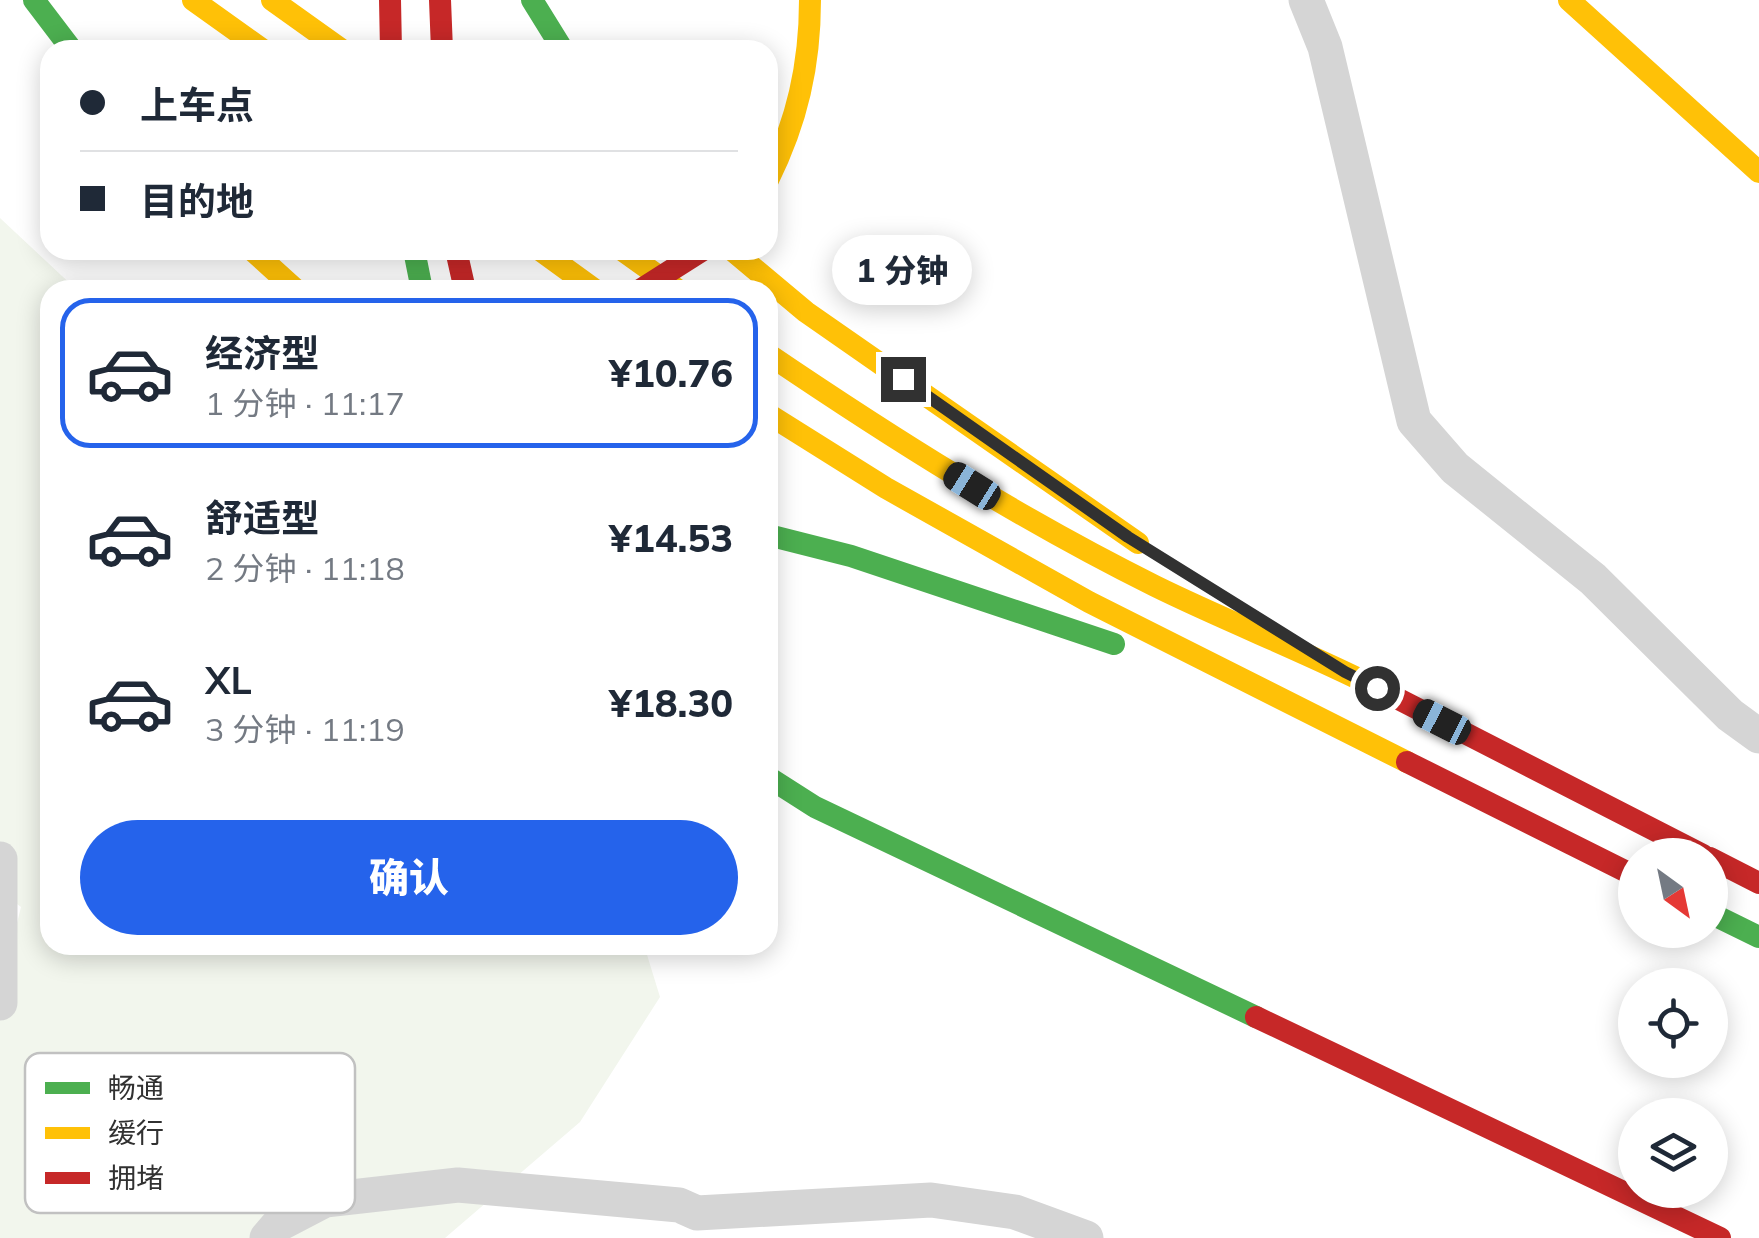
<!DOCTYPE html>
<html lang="zh">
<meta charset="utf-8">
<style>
body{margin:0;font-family:Mulish,"Noto Sans SC",sans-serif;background:#f2f2f3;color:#1f2937;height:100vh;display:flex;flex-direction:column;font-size:38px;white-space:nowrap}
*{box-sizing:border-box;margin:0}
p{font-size:32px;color:#747a83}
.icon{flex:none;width:55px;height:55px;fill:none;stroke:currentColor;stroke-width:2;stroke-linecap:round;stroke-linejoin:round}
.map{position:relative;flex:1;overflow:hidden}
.side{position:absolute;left:40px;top:280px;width:738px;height:675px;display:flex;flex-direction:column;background:#fff;border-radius:30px;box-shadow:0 5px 25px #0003}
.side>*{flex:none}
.guide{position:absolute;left:40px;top:40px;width:738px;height:220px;border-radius:30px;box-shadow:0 5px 25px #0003;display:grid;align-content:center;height:220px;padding:0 40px;background:#fff}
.needle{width:65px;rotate:147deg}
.fabs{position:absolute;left:1618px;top:838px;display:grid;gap:20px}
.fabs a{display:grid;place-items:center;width:110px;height:110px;border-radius:50%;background:#fff;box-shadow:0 5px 25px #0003;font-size:50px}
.end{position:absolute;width:45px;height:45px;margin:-22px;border:12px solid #313131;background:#fff;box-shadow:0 0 0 5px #fff}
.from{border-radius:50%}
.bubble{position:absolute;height:70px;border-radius:35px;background:#fff;box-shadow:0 5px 25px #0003;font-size:32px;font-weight:800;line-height:70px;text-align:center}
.car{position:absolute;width:30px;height:60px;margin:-30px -15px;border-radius:12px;box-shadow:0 0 8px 2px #0007;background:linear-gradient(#222 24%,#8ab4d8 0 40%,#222 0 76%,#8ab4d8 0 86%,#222 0)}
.guide b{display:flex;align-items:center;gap:35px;height:95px;font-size:38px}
.guide b+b{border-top:2px solid #e0e1e3}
.guide i{width:25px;height:25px;background:#1f2937}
ul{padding:18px 0 0;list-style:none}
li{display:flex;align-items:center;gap:30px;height:150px;margin:0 20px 15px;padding:0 20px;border:5px solid transparent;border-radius:30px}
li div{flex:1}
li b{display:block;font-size:38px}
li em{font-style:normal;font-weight:800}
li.selected{border-color:#2563eb}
li>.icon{width:90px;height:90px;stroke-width:1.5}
.cta{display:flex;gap:20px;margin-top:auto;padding:20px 40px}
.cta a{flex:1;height:115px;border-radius:60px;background:#2563eb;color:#fff;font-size:40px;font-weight:800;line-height:115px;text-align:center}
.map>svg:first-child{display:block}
.green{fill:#f2f6ed}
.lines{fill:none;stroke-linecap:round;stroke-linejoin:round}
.street{stroke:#d5d5d5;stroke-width:35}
.fast{stroke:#4caf50;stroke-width:22}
.slow{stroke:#ffc107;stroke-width:22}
.jam{stroke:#c62828;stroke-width:22}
.slow-bridge{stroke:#ffc107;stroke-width:22}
.jam-bridge{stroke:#c62828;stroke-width:22}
.route{stroke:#313131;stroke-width:12}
.key{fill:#fff;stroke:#c1c1c1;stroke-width:2.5}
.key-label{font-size:28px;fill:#313131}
</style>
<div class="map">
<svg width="1759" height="1238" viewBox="0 0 1759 1238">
<rect width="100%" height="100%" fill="#fff"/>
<polygon class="green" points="0,218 77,290 50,290 50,945 644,945 660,997 580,1122 445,1238 0,1238 0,991 21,907 0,891"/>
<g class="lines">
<g class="street">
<polyline points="1306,0 1325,47 1414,421 1455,468 1593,579 1730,715 1759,736"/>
<polyline points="0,859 0,1003"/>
<polyline points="267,1238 279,1224 325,1200 458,1185 679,1205 697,1213 931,1200 1015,1212 1086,1238"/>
</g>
<g class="fast">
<polyline points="34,0 72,50"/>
<polyline points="532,0 563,50"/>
<polyline points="414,250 422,290"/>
<polyline points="768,535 851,556 1114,644"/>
<polyline points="768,777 815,807 1256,1017"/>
<polyline points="1710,913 1759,937"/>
</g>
<g class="slow">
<polyline points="272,0 342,50"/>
<polyline points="1569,0 1759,172"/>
<path d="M768,180C797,122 810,65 810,0"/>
<polyline points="252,250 296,290"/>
<polyline points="540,250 595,290"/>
<polyline points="622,250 678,290"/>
<polyline points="732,250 806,312 1138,543"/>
<path d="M768,354C892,438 1020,519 1155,586C1228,622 1304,651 1377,688"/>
<polyline points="768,414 886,488 1089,602 1407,762"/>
</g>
<g class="jam">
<polyline points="390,0 391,50"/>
<polyline points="440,0 442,50"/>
<polyline points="456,250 465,290"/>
<polyline points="1377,688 1703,855"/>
<polyline points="1407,762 1635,876"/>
<polyline points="1710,858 1759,883"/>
<polyline points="1256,1017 1720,1238"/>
</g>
<polyline class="slow-bridge" points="193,0 263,50"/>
<polyline class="jam-bridge" points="640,290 703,250"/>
</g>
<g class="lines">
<polyline class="route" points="903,379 1128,537 1345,672 1377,688"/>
</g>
<rect x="25" y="1053" width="330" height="160" rx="15" class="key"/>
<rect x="45" y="1082" width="45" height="12" fill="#4caf50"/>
<rect x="45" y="1127" width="45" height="12" fill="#ffc107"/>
<rect x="45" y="1172" width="45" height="12" fill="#c62828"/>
<g class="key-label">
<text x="108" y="1098">畅通</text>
<text x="108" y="1143">缓行</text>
<text x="108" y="1188">拥堵</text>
</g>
</svg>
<div class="fabs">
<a><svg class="needle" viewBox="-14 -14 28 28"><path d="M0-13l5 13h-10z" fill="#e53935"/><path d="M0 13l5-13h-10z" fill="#747a83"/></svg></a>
<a><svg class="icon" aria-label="locate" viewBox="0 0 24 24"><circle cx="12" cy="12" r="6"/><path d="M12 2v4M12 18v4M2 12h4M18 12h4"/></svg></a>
<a><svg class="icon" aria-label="layers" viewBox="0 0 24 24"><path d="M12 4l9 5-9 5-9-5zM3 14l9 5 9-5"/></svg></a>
</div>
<i class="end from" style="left:1377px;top:688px"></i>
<i class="end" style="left:903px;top:379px"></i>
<div class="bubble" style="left:832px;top:235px;width:140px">1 分钟</div>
<i class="car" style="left:972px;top:486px;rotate:302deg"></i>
<i class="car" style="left:1442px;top:722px;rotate:297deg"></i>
<div class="guide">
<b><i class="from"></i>上车点</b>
<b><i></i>目的地</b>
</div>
<section class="side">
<ul>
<li class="selected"><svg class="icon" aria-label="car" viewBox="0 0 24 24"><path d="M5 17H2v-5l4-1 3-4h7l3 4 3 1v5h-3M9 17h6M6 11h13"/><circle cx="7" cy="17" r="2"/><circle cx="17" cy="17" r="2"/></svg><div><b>经济型</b><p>1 分钟 · 11:17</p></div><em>¥10.76</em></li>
<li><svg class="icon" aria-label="car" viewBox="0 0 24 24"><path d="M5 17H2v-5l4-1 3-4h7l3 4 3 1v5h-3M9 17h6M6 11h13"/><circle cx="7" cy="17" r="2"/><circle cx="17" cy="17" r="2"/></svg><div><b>舒适型</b><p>2 分钟 · 11:18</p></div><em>¥14.53</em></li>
<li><svg class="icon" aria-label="car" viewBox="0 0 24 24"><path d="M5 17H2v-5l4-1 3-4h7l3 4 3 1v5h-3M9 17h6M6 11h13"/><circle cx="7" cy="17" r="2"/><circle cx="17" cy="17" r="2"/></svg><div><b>XL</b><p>3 分钟 · 11:19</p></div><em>¥18.30</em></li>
</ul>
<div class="cta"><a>确认</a></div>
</section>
</div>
